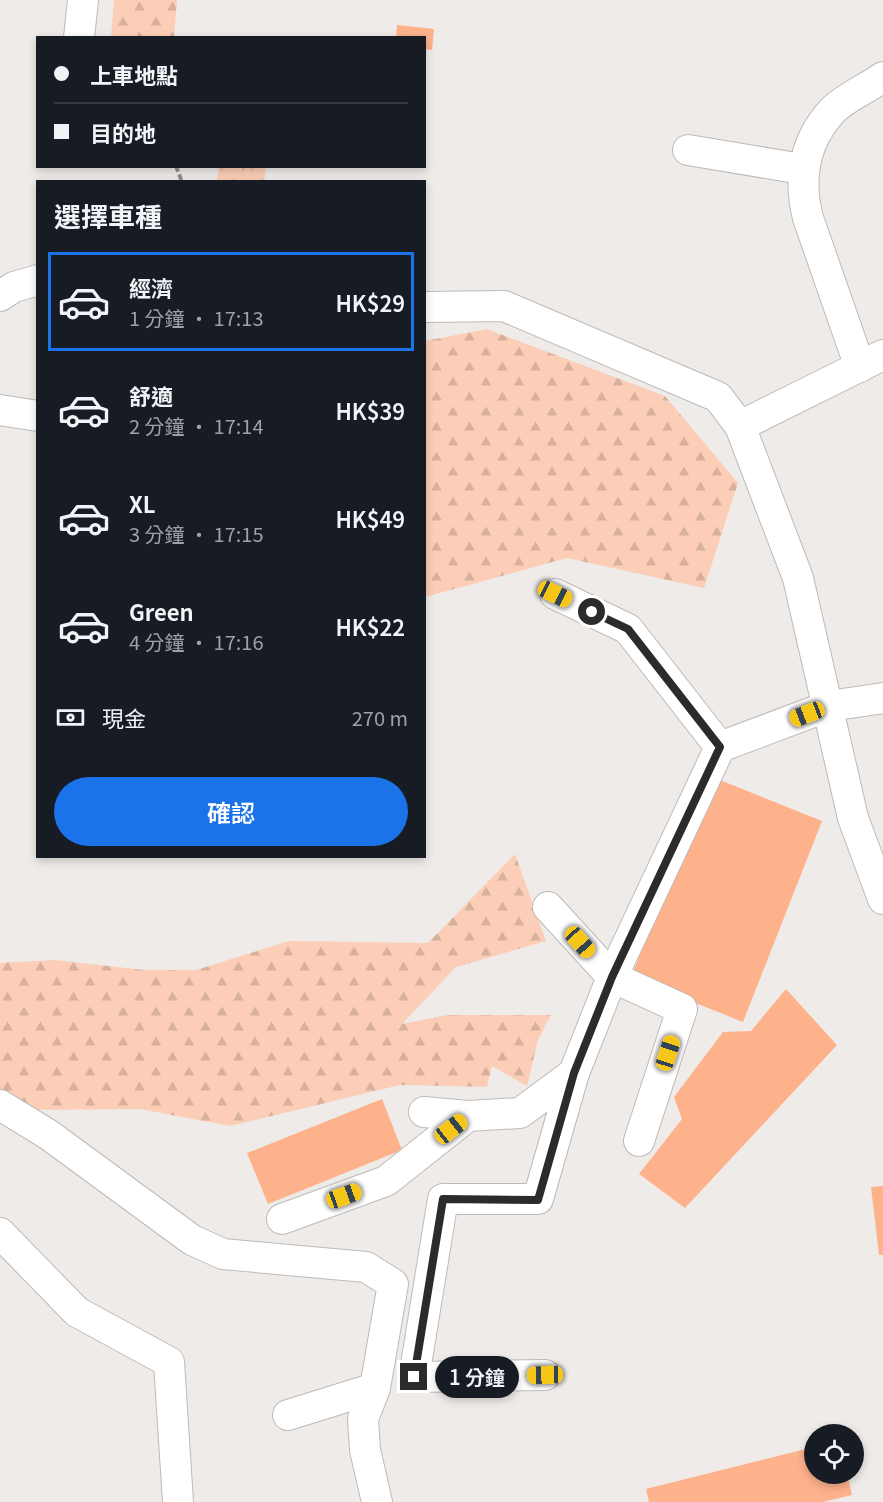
<!DOCTYPE html>
<html lang="zh-TW">
<meta charset="utf-8">
<style>
body{margin:0;font-family:Georgia,"Noto Sans TC",serif;background:#242831;color:#f1f3f6;height:100vh;display:flex;flex-direction:column;font-size:22px;white-space:nowrap}
*{box-sizing:border-box;margin:0}
p{font-size:20px;color:#9ea1a6}
.icon{flex:none;width:33px;height:33px;fill:none;stroke:currentColor;stroke-width:2;stroke-linecap:round;stroke-linejoin:round}
.map{position:relative;flex:1;overflow:hidden}
.details{position:absolute;left:36px;top:180px;width:390px;height:678px;display:flex;flex-direction:column;background:#171b24;border-radius:0px;box-shadow:0 3px 9px #0003}
.details>*{flex:none}
.guide{position:absolute;left:36px;top:36px;width:390px;height:132px;border-radius:0px;box-shadow:0 3px 9px #0003;display:grid;align-content:center;height:132px;padding:0 18px;background:#171b24}
.buttons{position:absolute;left:804px;top:1424px;display:grid;gap:12px}
.buttons a{display:grid;place-items:center;width:60px;height:60px;border-radius:50%;background:#171b24;box-shadow:0 3px 9px #0003;font-size:30px}
.end{position:absolute;width:27px;height:27px;margin:-14px;border:8px solid #2d2b2a;background:#fff;box-shadow:0 0 0 3px #fff}
.from{border-radius:50%}
.bubble{position:absolute;height:42px;border-radius:21px;background:#171b24;box-shadow:0 3px 9px #0003;font-size:20px;font-weight:600;line-height:42px;text-align:center}
.car{position:absolute;width:18px;height:36px;margin:-18px -9px;border-radius:8px;box-shadow:0 0 4px 2px #0007;background:linear-gradient(#f5c518 24%,#345 0 40%,#f5c518 0 76%,#345 0 86%,#f5c518 0)}
.guide b{display:flex;align-items:center;gap:21px;height:57px;font-size:22px}
.guide b+b{border-top:2px solid #363941}
.guide i{width:15px;height:15px;background:#f1f3f6}
ul{padding:0;list-style:none}
li{display:flex;align-items:center;gap:18px;height:99px;margin:0 12px 9px;padding:0 6px;border:3px solid transparent;border-radius:0px}
li div{flex:1}
li b{display:block;font-size:22px}
li em{font-style:normal;font-weight:600}
li.on{border-color:#1a73e8}
li>.icon{width:54px;height:54px;stroke-width:1.5}
h2{padding:0 18px;font-size:27px;line-height:72px}
.pay{display:flex;align-items:center;gap:15px;height:66px;padding:0 18px;font-size:22px}
.pay p{margin-inline-start:auto}
.action{display:flex;gap:12px;margin-top:auto;padding:12px 18px}
.action a{flex:1;height:69px;border-radius:36px;background:#1a73e8;color:#fff;font-size:24px;font-weight:600;line-height:69px;text-align:center}
.map>svg:first-child{display:block}
.forest{fill:url(#forest-firs)}
.park{fill:url(#park-crowns)}
.building{fill:#fdb28b}
.lines{fill:none;stroke-linecap:round;stroke-linejoin:round}
.minor-casing{stroke:#bebab8;stroke-width:32}
.path{stroke:#928f8d;stroke-width:4;stroke-dasharray:6 3;stroke-linecap:butt}
.minor{stroke:#fff;stroke-width:30}
.route{stroke:#2d2b2a;stroke-width:8}
</style>
<div class="map">
<svg width="883" height="1502" viewBox="0 0 883 1502">
<defs>
<pattern id="forest-firs" width="22" height="20" patternUnits="userSpaceOnUse" patternTransform="scale(1.5)"><rect width="22" height="20" fill="#fcceb7"/><path d="M5 1l3.5 6h-7zM16 11l3.5 6h-7z" fill="#d8b19e"/></pattern>
<pattern id="park-crowns" width="20" height="18" patternUnits="userSpaceOnUse" patternTransform="scale(1.5)"><rect width="20" height="18" fill="#fcceb7"/><path d="M2 6a3 3 0 1 1 6 0M12 15a3 3 0 1 1 6 0" fill="none" stroke="#d8b19e"/></pattern>
</defs>
<rect width="100%" height="100%" fill="#efebe8"/>
<g class="forest">
<polygon points="114,0 177,0 174,37 111,37"/>
<polygon points="487,329 665,396 738,483 704,588 567,558 425,597 425,341"/>
<polygon points="515,854 546,941 456,967 402,1024 447,1015 551,1015 538,1040 527,1086 492,1066 487,1087 400,1085 230,1126 140,1109 33,1110 0,1096 0,963 55,960 144,970 196,970 289,941 428,943"/>
</g>
<polygon class="park" points="219,166 266,167 264,181 217,181"/>
<g class="building">
<polygon points="397,25 434,29 432,50 424,49 424,38 396,38"/>
<polygon points="710,776 822,821 743,1022 631,977"/>
<polygon points="786,989 837,1045 685,1208 639,1174 682,1119 674,1097 723,1032 751,1031"/>
<polygon points="382,1099 402,1150 268,1204 247,1153"/>
<polygon points="883,1186 883,1255 879,1255 871,1187"/>
<polygon points="814,1447 814,1473 847,1473 852,1495 823,1502 649,1502 646,1489"/>
</g>
<g class="lines">
<g class="minor-casing">
<g id="minor">
<polyline points="79,38 83,0"/>
<polyline points="688,150 802,169"/>
<polyline points="0,296 14,287 38,280"/>
<polyline points="424,307 504,306 718,397 740,426 798,578 853,818 883,899"/>
<path d="M860,367L808,218C798,179 804,141 833,110C846,97 868,88 883,77"/>
<polyline points="0,410 38,416"/>
<polyline points="740,426 883,355"/>
<polyline points="555,594 628,629 720,747"/>
<polyline points="548,907 612,977 682,1009 639,1141"/>
<polyline points="0,1105 49,1135 192,1240 223,1254 366,1267 393,1284 375,1388 288,1415"/>
<polyline points="424,1112 468,1116 520,1113 574,1073 612,977 720,747 829,706 883,698"/>
<polyline points="282,1219 386,1181 468,1116"/>
<polyline points="0,1233 77,1312 169,1362 178,1502"/>
<polyline points="545,1375 414,1377 443,1199 538,1199 574,1073"/>
<polyline points="375,1388 363,1419 365,1450 377,1502"/>
</g>
</g>
<polyline class="path" points="176,166 182,182"/>
<use href="#minor" class="minor"/>
</g>
<g class="lines">
<polyline class="route" points="414,1377 443,1199 538,1200 574,1073 612,977 720,747 628,629 592,612"/>
</g>
</svg>
<div class="buttons">
<a><svg class="icon" aria-label="locate" viewBox="0 0 24 24"><circle cx="12" cy="12" r="6"/><path d="M12 2v4M12 18v4M2 12h4M18 12h4"/></svg></a>
</div>
<i class="end from" style="left:592px;top:612px"></i>
<i class="end" style="left:414px;top:1377px"></i>
<div class="bubble" style="left:435px;top:1356px;width:84px">1 分鐘</div>
<i class="car" style="left:555px;top:594px;rotate:116deg"></i>
<i class="car" style="left:807px;top:714px;rotate:249deg"></i>
<i class="car" style="left:580px;top:942px;rotate:138deg"></i>
<i class="car" style="left:668px;top:1053px;rotate:18deg"></i>
<i class="car" style="left:451px;top:1129px;rotate:52deg"></i>
<i class="car" style="left:344px;top:1196px;rotate:70deg"></i>
<i class="car" style="left:545px;top:1375px;rotate:269deg"></i>
<div class="guide">
<b><i class="from"></i>上車地點</b>
<b><i></i>目的地</b>
</div>
<section class="details">
<h2>選擇車種</h2>
<ul>
<li class="on"><svg class="icon" aria-label="car" viewBox="0 0 24 24"><path d="M5 17H2v-5l4-1 3-4h7l3 4 3 1v5h-3M9 17h6M6 11h13"/><circle cx="7" cy="17" r="2"/><circle cx="17" cy="17" r="2"/></svg><div><b>經濟</b><p>1 分鐘 · 17:13</p></div><em>HK$29</em></li>
<li><svg class="icon" aria-label="car" viewBox="0 0 24 24"><path d="M5 17H2v-5l4-1 3-4h7l3 4 3 1v5h-3M9 17h6M6 11h13"/><circle cx="7" cy="17" r="2"/><circle cx="17" cy="17" r="2"/></svg><div><b>舒適</b><p>2 分鐘 · 17:14</p></div><em>HK$39</em></li>
<li><svg class="icon" aria-label="car" viewBox="0 0 24 24"><path d="M5 17H2v-5l4-1 3-4h7l3 4 3 1v5h-3M9 17h6M6 11h13"/><circle cx="7" cy="17" r="2"/><circle cx="17" cy="17" r="2"/></svg><div><b>XL</b><p>3 分鐘 · 17:15</p></div><em>HK$49</em></li>
<li><svg class="icon" aria-label="car" viewBox="0 0 24 24"><path d="M5 17H2v-5l4-1 3-4h7l3 4 3 1v5h-3M9 17h6M6 11h13"/><circle cx="7" cy="17" r="2"/><circle cx="17" cy="17" r="2"/></svg><div><b>Green</b><p>4 分鐘 · 17:16</p></div><em>HK$22</em></li>
</ul>
<div class="pay"><svg class="icon" aria-label="cash" viewBox="0 0 24 24"><path d="M3 7h18v10H3z"/><circle cx="12" cy="12" r="2"/></svg>現金<p>270 m</p></div>
<div class="action"><a>確認</a></div>
</section>
</div>
